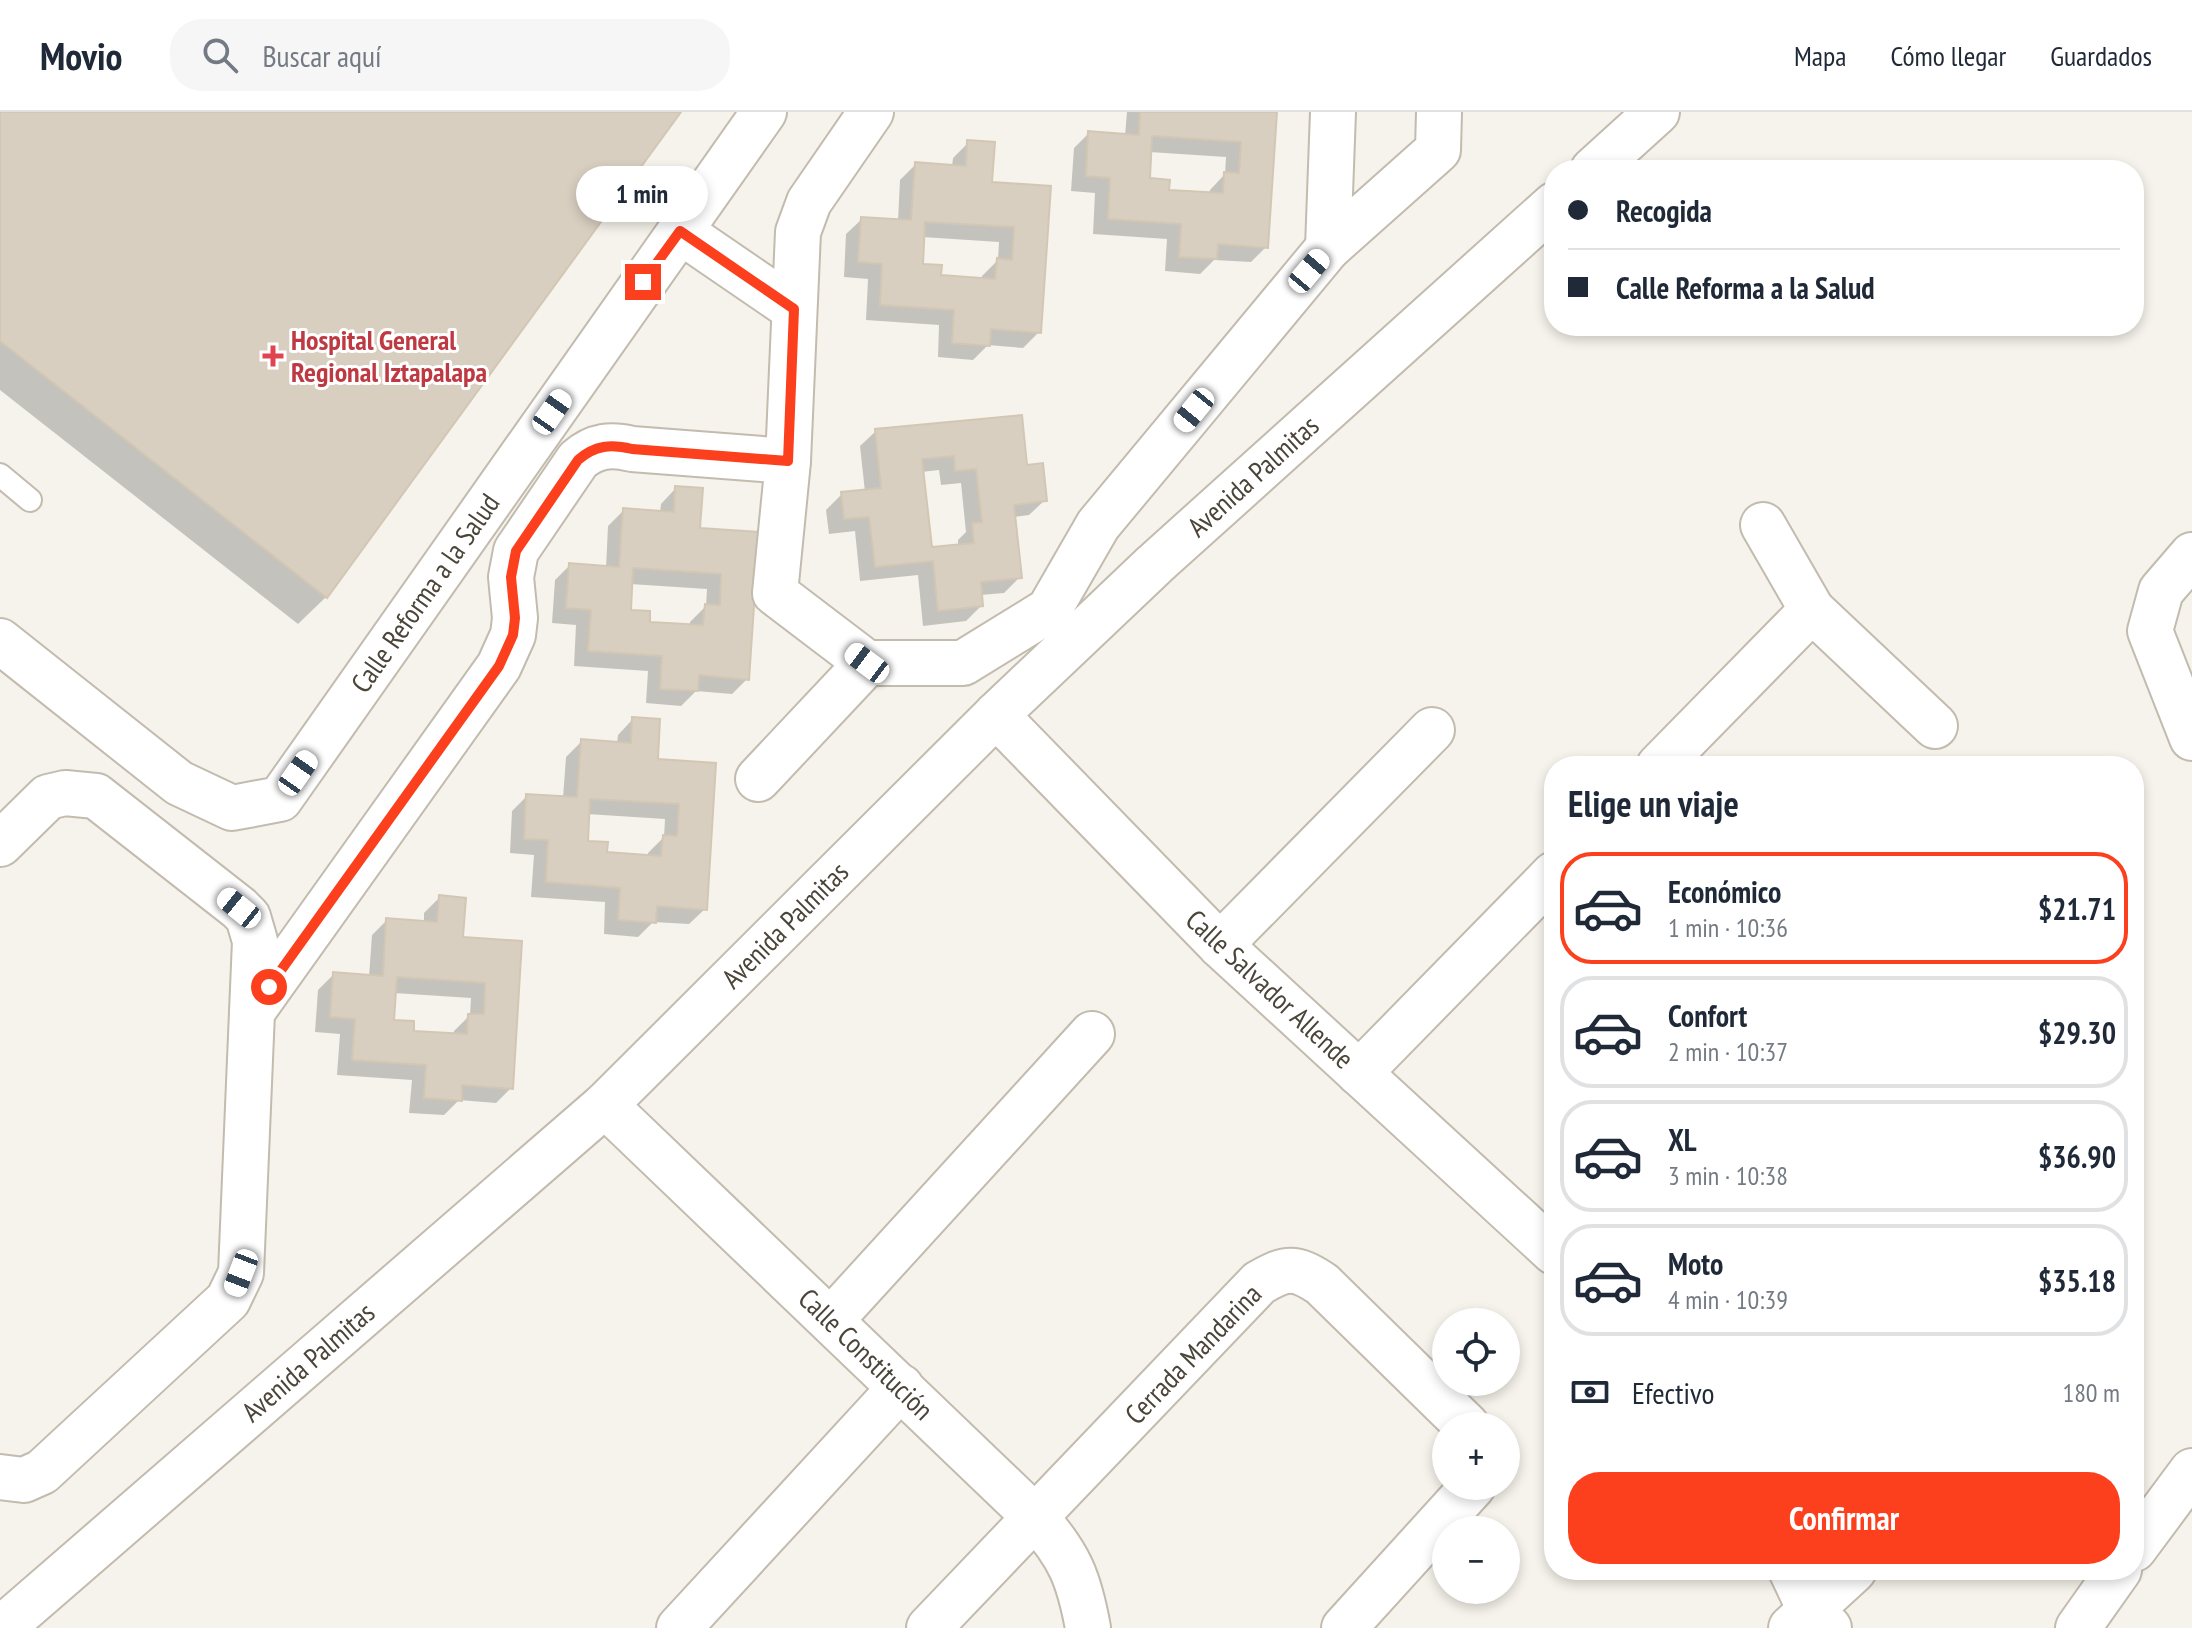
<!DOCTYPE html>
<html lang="es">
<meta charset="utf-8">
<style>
body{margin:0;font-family:"PT Sans Narrow",sans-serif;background:#f6f6f7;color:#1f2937;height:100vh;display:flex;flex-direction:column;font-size:30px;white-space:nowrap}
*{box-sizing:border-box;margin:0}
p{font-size:26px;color:#747a83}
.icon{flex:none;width:44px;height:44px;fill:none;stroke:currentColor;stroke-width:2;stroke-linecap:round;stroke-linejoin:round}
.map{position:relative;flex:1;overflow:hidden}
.side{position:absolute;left:1544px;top:644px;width:600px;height:824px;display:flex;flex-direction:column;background:#fff;border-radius:32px;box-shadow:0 4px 12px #0003}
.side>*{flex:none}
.hud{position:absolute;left:1544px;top:48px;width:600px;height:176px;border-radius:32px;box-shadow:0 4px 12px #0003;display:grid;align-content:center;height:176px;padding:0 24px;background:#fff}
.tools{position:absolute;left:1432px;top:1196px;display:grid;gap:16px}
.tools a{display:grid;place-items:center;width:88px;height:88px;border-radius:50%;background:#fff;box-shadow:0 4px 12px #0003;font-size:40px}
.end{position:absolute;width:36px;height:36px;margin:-18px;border:10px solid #fc3f1d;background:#fff;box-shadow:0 0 0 4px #fff}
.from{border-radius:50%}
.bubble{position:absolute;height:56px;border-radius:28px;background:#fff;box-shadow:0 4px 12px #0003;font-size:26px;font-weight:600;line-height:56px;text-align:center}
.car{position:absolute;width:24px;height:48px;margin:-24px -12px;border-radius:10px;box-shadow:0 0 6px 2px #0007;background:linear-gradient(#fff 24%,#345 0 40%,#fff 0 76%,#345 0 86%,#fff 0)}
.hud b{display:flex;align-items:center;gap:28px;height:76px;font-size:30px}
.hud b+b{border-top:2px solid #e0e1e3}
.hud i{width:20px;height:20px;background:#1f2937}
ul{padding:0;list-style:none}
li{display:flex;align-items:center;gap:24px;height:112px;margin:0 16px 12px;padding:0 8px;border:4px solid #e0e1e3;border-radius:32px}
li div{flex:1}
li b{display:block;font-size:30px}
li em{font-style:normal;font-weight:600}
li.current{border-color:#fc3f1d}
li>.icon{width:72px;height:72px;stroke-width:1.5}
h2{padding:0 24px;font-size:36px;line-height:96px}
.pay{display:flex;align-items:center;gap:20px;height:88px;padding:0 24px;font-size:30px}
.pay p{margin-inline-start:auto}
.cta{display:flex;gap:16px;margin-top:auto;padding:16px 24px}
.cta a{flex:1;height:92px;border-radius:32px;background:#fc3f1d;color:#fff;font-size:32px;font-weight:600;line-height:92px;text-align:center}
header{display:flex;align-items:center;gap:48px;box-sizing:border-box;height:112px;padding:0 40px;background:#fff;border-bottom:2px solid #e0e1e3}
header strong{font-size:38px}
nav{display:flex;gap:44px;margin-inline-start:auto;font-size:28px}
.search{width:560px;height:72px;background:#f6f6f7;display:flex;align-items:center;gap:20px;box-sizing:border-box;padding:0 28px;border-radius:32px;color:#747a83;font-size:30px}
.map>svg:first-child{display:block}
.shadow{fill:#0003;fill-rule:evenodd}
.building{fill:#d8cfc1;stroke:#d3c7b4;stroke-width:2;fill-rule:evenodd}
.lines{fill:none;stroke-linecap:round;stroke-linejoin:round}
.service-casing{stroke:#c2bbae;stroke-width:26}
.minor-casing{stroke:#c2bbae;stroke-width:48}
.service{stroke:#fff;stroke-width:22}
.minor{stroke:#fff;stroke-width:44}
.route{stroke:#fc3f1d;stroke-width:10}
.health-dot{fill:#e0444e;stroke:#fff;stroke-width:3}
.labels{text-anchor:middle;stroke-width:6;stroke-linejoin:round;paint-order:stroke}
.health-label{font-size:28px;font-weight:bold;fill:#be3a42;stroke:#fff;text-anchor:start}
.street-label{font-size:28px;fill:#4b4439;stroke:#fff}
</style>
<header>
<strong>Movio</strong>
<div class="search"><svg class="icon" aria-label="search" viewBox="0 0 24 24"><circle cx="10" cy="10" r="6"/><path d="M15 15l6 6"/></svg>Buscar aquí</div>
<nav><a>Mapa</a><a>Cómo llegar</a><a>Guardados</a></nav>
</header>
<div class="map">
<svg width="2192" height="1516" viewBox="0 0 2192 1516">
<rect width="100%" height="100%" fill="#f6f3ec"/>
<g class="shadow">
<polygon points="0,0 679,0 326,485 298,512 0,278"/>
<path d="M1127,0H1275L1266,135L1251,150L1214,148L1200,162L1165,159L1167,127L1093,122L1095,81L1071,79L1074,36L1089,21L1125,24ZM1149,40L1226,45L1225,62L1210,78L1209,82L1167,80L1148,68Z"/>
<path d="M968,31L989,72L1049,76L1039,220L1023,236L988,233L973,248L938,245L939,213L866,208L868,167L844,165L846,122L862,107L898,109L900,68L916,52L952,55L953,46ZM922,125L999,130L998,148L982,164V168L939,165L920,154Z"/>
<path d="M876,319L1026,355L1045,388L1029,403L1014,405L1020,465L1004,481L980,483L981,494L966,509L923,514L918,463L860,469L855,419L829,422L826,398L842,382L865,380L860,334ZM939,358L941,373L961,371L966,420L958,428V435L930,437L921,360Z"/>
<path d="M676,376L698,418L757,422L747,567L732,582L696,579L681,594L646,591L648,559L574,554L576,513L552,511L555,468L570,453L606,456L608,414L624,398L660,401L661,392ZM630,472L707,477L706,494L690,510V514L648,512L628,500Z"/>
<path d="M633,607L656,648L714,653L705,797L689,812L653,810L638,825L604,822L605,790L531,785L534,743L510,741L512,699L527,684L563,686L566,645L581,630L617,632L618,623ZM587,702L665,707L664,725L648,741V745L605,742L586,731Z"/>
<path d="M440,785L461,827L520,831L511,976L496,991L459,988L444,1003L409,1001L412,968L337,963L340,922L315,920L318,878L334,862L369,865L372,823L387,808L424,811V801ZM394,881L471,886L470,903L454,919L453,923L412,921L392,909Z"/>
</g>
<g class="building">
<polygon points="0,0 681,0 327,486 0,229"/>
<path d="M1140,0H1277L1268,136L1218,132L1217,147L1179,145L1181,112L1108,107L1110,66L1086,64L1088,19L1139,23ZM1152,24L1241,30L1239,61L1224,60L1223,81L1169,78L1170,68L1150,66Z"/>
<path d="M967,28L995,30L992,70L1051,74L1041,221L991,217L990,234L952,231L954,198L880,193L882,152L858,150L861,105L911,108L915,50L966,54ZM925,110L1014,115L1012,148L997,146L995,167L941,163L942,153L923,152Z"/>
<path d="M1022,303L1027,353L1043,351L1047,389L1014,393L1022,466L981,470L983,494L938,499L933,449L875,455L869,405L844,407L841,380L881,376L875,317ZM954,344L955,359L976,357L982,410L972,411L974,431L932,435L922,347Z"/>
<path d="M675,374L703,376L700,416L759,420L749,568L699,563L698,579L660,577L662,544L588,539L591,498L566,496L569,451L619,455L623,396L674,400ZM633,456L721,462L720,493L705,492L703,513L650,510V499L631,498Z"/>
<path d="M632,605L660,607L658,647L716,651L707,798L657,794L656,811L618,808L620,776L546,770L548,728L524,727L526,682L577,685L581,627L631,631ZM590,687L679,692L677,724L663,723L661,744L607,740L608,730L588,729Z"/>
<path d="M439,783L466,786L463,825L522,829L513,977L462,973V989L424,986L426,953L352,948L355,907L330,905L333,860L383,864L386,806L437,810ZM397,865L485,871L484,902H468L467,922L414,919V909L394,908Z"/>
</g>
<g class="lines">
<g class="service-casing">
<polyline id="service" points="0,363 30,388"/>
</g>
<g class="minor-casing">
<g id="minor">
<polyline points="871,0 809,90 798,120 788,349 775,481 867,551 963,551 1049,498 1098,413 1328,136 1438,38 1439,0"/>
<polyline points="1593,58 1657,0"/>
<polyline points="680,119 794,197"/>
<polyline points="1328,136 1333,0"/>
<polyline points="1763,413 1812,498 1935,614"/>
<polyline points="2192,443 2161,479 2150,519 2192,626"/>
<polyline points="0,529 179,671 232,696 280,687 764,0"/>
<polyline points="996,603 1220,833 1554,1140"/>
<polyline points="1659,654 1812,498"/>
<polyline points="758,667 867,551"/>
<polyline points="0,732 48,685 65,681 96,684 239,796 248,805 255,829 241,1161 228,1188 42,1360 24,1368 0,1365"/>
<polyline points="1220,833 1432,618"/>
<path d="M252,900L499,554L513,523L515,506L511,465L516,439L578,348C595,333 611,332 632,337L788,349"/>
<polyline points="1359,961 1554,762"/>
<path d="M605,993L1036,1406C1070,1444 1079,1467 1088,1516"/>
<polyline points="831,1208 1092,922"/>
<polyline points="2134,1437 2192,1359"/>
<polyline points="1791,1458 1810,1498 1829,1516"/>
<polyline points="2,1516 605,993 996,603 1155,452 1554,93"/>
<polyline points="679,1516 901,1275"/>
<path d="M929,1516L1259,1171C1286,1155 1295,1154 1322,1172L1467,1314"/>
<polyline points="1344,1516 1473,1374"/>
<polyline points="1791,1516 1854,1458"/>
<polyline points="2078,1516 2119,1458"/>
</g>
</g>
<use href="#service" class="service"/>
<use href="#minor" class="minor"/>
</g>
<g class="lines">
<path class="route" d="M269,875L499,554L513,523L515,506L511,465L516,439L578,348C595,333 611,332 632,337L788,349L794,197L680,119L643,170"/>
</g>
<path class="health-dot" d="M269 232h8v8h8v8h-8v8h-8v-8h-8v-8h8z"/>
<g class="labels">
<g class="health-label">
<text x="291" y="238">Hospital General<tspan x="291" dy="32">Regional Iztapalapa</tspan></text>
</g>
<g class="street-label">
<text transform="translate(1253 364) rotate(-42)" y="10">Avenida Palmitas</text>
<text transform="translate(425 481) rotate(-55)" y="10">Calle Reforma a la Salud</text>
<text transform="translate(785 813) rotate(-45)" y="10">Avenida Palmitas</text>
<text transform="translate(1270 877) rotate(43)" y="10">Calle Salvador Allende</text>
<text transform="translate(866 1242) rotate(44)" y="10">Calle Constitución</text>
<text transform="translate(1193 1242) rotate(-46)" y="10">Cerrada Mandarina</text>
<text transform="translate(308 1250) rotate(-41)" y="10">Avenida Palmitas</text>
</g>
</g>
</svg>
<div class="tools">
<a><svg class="icon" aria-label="locate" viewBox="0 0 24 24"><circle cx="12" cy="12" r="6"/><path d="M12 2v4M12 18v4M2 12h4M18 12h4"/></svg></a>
<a>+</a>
<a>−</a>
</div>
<i class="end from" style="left:269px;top:875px"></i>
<i class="end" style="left:643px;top:170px"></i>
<div class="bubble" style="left:576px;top:54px;width:132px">1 min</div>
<i class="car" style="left:1309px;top:159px;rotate:40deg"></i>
<i class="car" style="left:1194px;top:298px;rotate:219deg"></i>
<i class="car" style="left:552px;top:300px;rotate:35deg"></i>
<i class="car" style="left:867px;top:551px;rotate:307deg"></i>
<i class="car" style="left:298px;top:661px;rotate:35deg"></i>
<i class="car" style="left:239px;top:796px;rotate:309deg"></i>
<i class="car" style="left:241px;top:1161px;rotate:201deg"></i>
<div class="hud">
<b><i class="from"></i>Recogida</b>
<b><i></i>Calle Reforma a la Salud</b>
</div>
<section class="side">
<h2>Elige un viaje</h2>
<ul>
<li class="current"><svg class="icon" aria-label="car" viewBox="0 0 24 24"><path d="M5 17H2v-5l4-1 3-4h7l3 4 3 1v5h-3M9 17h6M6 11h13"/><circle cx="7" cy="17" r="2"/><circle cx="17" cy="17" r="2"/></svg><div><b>Económico</b><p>1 min · 10:36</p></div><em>$21.71</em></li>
<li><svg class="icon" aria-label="car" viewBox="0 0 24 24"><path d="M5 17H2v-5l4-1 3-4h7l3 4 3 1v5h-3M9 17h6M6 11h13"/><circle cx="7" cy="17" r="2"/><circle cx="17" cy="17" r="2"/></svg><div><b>Confort</b><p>2 min · 10:37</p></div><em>$29.30</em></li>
<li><svg class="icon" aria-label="car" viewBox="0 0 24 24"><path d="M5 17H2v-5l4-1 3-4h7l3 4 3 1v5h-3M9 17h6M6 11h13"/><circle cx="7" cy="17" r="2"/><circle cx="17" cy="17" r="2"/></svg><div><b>XL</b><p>3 min · 10:38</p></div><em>$36.90</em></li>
<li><svg class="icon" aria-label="car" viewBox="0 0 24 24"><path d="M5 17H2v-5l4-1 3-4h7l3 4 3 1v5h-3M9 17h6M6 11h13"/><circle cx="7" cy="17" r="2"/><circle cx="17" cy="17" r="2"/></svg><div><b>Moto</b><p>4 min · 10:39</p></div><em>$35.18</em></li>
</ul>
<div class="pay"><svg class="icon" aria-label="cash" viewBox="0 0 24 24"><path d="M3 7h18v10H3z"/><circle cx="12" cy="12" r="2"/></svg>Efectivo<p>180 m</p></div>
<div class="cta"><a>Confirmar</a></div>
</section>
</div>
